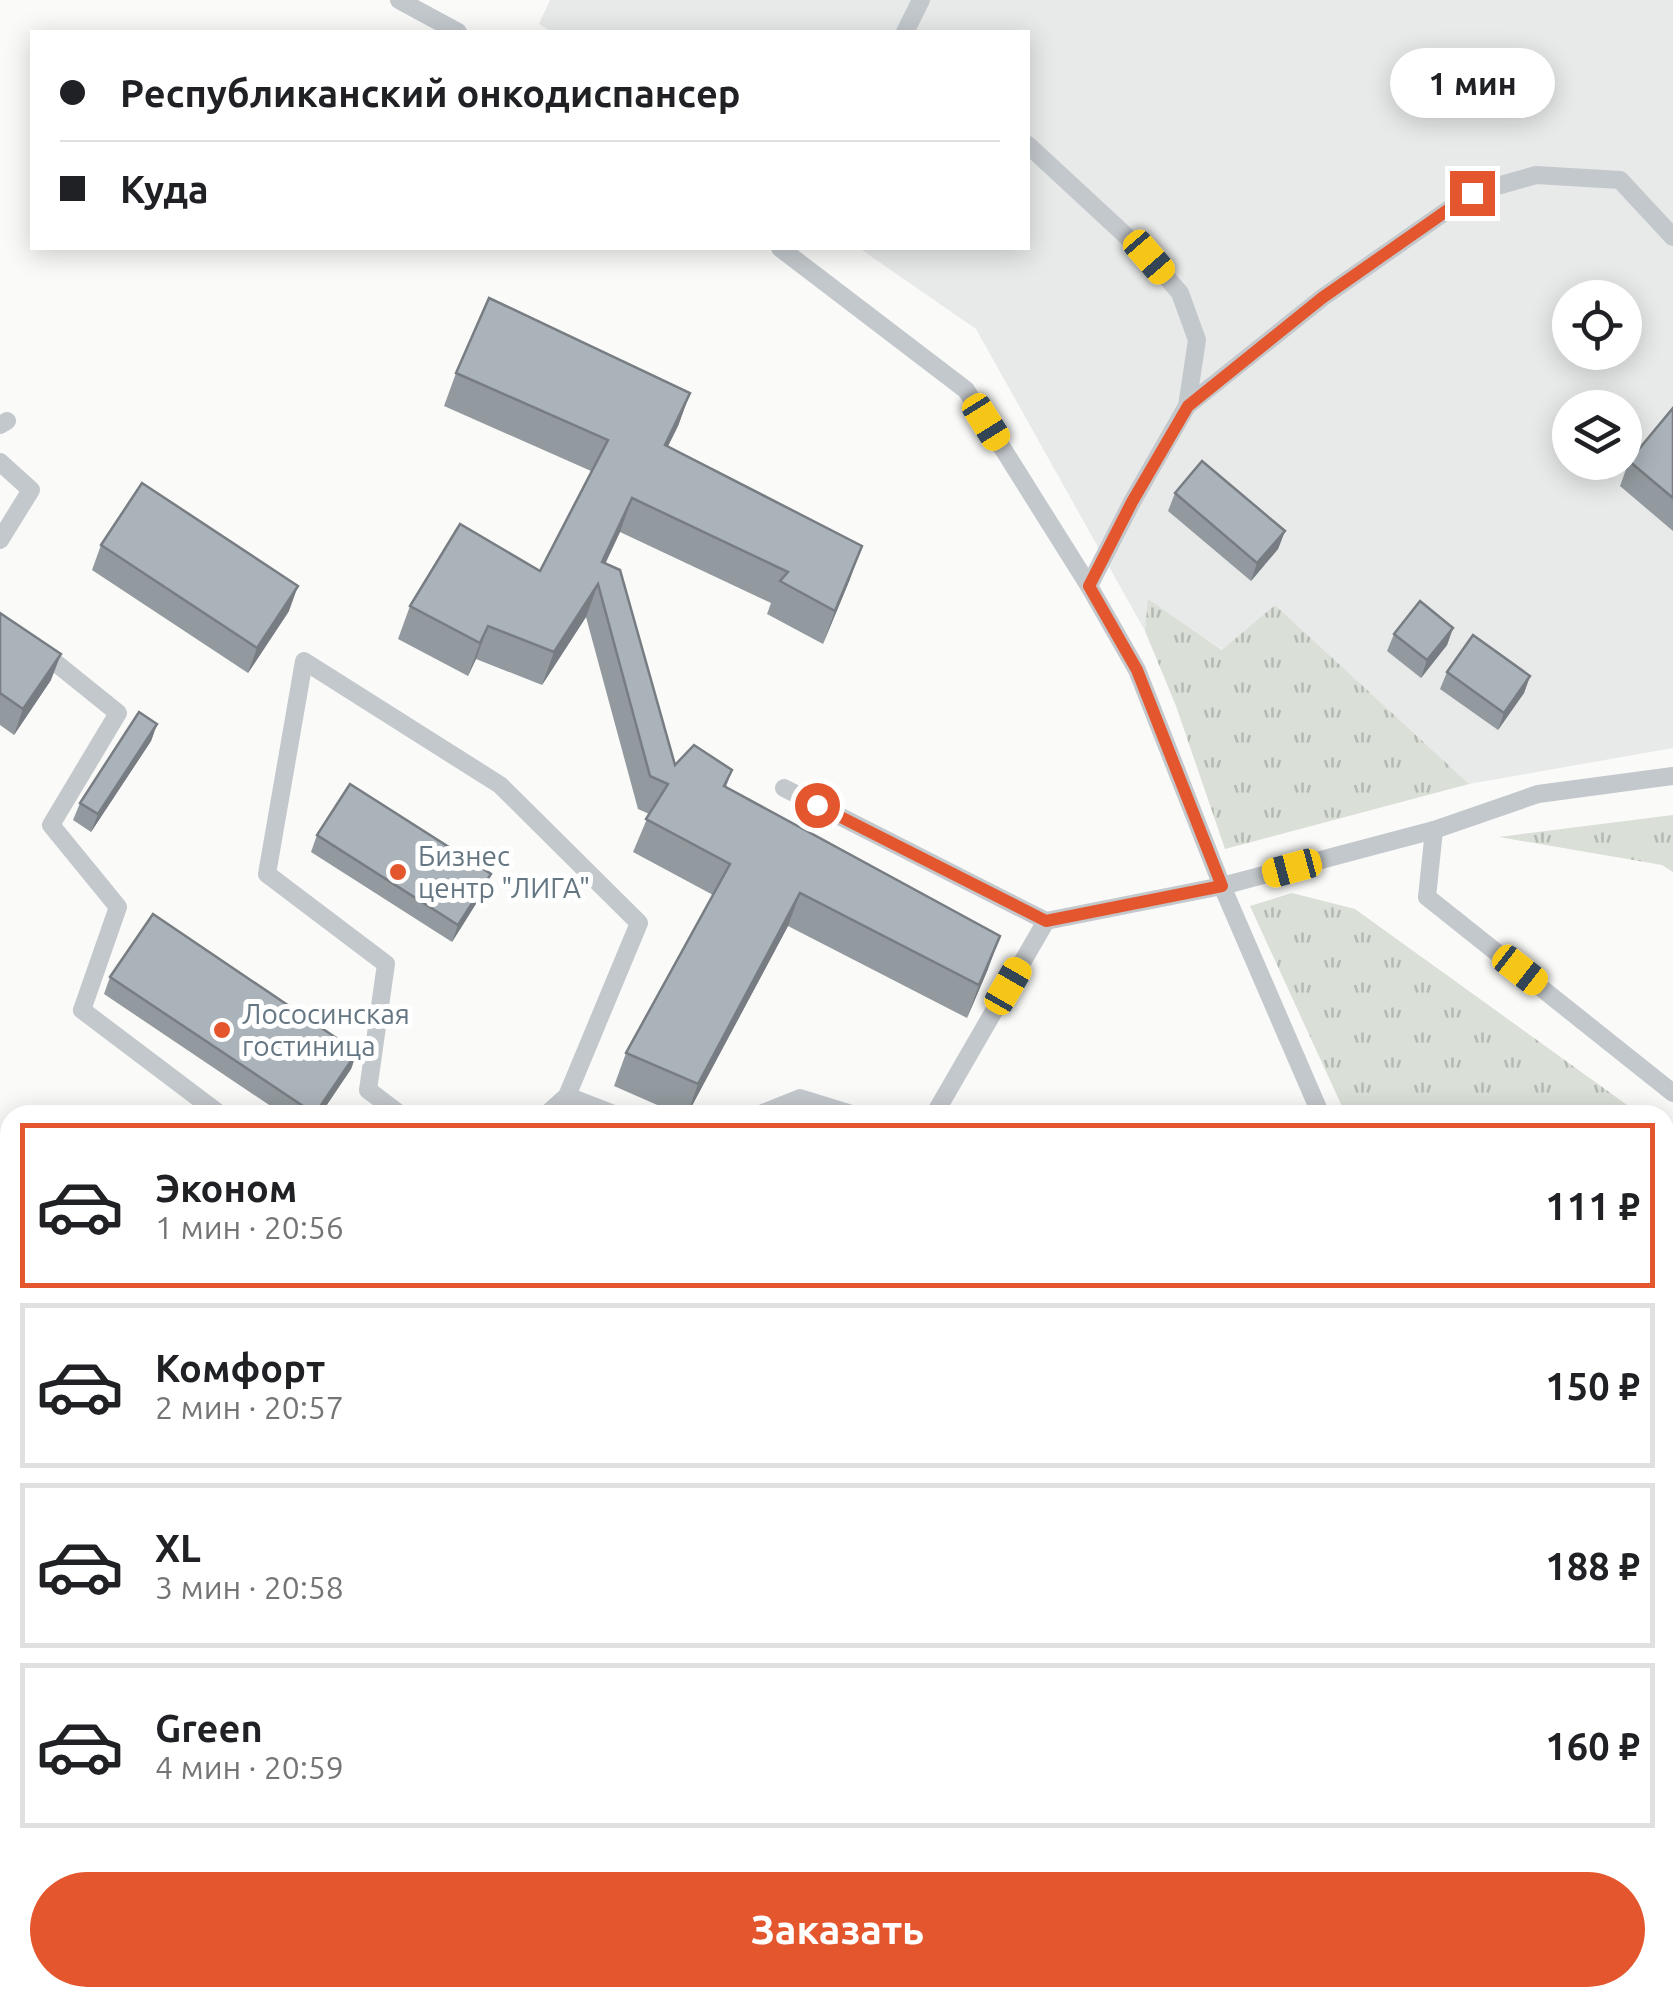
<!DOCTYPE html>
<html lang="ru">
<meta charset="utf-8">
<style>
body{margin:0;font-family:Ubuntu,sans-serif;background:#f2f2f2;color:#202124;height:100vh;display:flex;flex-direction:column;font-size:38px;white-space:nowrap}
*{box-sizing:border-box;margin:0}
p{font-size:32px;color:#757577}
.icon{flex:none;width:55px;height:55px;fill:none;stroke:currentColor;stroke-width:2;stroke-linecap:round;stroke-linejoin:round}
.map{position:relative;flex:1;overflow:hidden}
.details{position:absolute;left:0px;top:1105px;width:1675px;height:902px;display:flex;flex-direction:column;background:#fff;border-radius:30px 30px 0 0;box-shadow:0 5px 25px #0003}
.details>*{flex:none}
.guide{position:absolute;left:30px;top:30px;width:1000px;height:220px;border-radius:0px;box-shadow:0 5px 25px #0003;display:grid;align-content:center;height:220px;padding:0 30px;background:#fff}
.fabs{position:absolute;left:1552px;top:280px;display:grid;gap:20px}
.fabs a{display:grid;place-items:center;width:90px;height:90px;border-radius:50%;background:#fff;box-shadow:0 5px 25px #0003;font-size:50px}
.end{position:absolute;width:45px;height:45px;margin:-22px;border:12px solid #e4572e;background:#fff;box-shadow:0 0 0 5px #fff}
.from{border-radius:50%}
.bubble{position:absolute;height:70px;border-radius:35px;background:#fff;box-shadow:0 5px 25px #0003;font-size:32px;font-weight:700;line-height:70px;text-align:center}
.car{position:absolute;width:30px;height:60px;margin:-30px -15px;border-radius:12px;box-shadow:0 0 8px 2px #0007;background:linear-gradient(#f5c518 24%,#345 0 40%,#f5c518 0 76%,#345 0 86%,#f5c518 0)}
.guide b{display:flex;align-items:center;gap:35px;height:95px;font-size:38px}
.guide b+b{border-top:2px solid #e0e0e0}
.guide i{width:25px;height:25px;background:#202124}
ul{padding:18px 0 0;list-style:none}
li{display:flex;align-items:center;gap:30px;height:165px;margin:0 20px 15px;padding:0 10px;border:5px solid #e0e0e0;border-radius:0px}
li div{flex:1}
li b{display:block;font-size:38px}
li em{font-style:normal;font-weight:700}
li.current{border-color:#e4572e}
li>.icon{width:90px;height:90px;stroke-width:1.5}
.primary-button{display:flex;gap:20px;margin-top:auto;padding:20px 30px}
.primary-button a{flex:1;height:115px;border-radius:60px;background:#e4572e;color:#fff;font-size:40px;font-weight:700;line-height:115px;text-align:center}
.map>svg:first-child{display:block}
.built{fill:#e8e9e9;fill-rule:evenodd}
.grass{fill:url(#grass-tufts)}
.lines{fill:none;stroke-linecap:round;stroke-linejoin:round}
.service{stroke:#c3c8cc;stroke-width:18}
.secondary{stroke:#d6dbdf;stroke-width:50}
.wall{fill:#929a9f}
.shaded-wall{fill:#777d82}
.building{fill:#aab3b9;stroke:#777d82;stroke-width:2.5}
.route{stroke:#e4572e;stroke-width:12}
.poi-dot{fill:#e4572e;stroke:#fff;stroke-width:4}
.labels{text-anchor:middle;stroke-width:10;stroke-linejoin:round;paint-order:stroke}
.poi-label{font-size:28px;fill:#657683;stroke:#fff;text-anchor:start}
</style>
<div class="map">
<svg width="1673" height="2006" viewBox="0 0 1673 2006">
<defs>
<pattern id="grass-tufts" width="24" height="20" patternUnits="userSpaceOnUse" patternTransform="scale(2.5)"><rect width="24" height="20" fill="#dadfd7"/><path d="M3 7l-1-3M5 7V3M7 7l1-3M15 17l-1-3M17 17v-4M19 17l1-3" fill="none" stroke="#b4b9b4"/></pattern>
</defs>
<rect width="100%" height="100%" fill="#fafaf8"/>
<g class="built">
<path d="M550,0H1673V748L1469,784L1275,605L1223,650L1149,600L1145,631L976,329L859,248H1028V32H552L539,24ZM1570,298H1625V352H1570ZM1570,408H1625V462H1570Z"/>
<polygon points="1673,1179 1673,1365 1665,1365 1665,1180"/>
<polygon points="1665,1666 1673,1666 1673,1770 1665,1780"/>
<polygon points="0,1705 10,1708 10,1998 1471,1998 1464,2006 0,2006"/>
</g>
<g class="grass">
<polygon points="1148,599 1222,650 1275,605 1469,784 1225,849 1176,706 1145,631"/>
<polygon points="1673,815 1673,872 1662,865 1499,837"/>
<polygon points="1292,893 1355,909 1641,1115 1346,1115 1250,906"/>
<polygon points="1665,1544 1673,1544 1673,1651 1665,1652"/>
</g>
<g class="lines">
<g class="service">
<polyline points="399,0 458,32"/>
<polyline points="905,32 921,0"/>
<polyline points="1028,145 1149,257 1180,293 1197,340 1187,406 1132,502 1089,586"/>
<polyline points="780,248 966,390 1089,586 1137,670 1222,886 1321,1115"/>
<polyline points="1187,406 1322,298 1472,193 1536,175 1620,180 1673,237"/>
<polyline points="0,425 7,421"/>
<polyline points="0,462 31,490 0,540"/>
<polyline points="41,651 118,713 51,825 118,907 82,1010 221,1115"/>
<polyline points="784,788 1046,921 1222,886 1434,830 1538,794 1673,776"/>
<polyline points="1434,830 1427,897 1673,1093"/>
<polyline points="567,1096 616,1115"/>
<polyline points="401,1115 368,1090 386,964 267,874 304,661 500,785 639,923 567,1096 546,1115"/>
<polyline points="758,1115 800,1098 855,1115"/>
<polyline points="934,1115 1046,921"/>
<polyline points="0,1288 10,1295"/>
<polyline points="1665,1289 1673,1295"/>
<polyline points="1665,1821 1673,1812"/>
<polyline points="820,1998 832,2006"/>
<polyline points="1213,1998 1226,2006"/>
<polyline points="205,2006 210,1998"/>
<polyline points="380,2006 385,1998"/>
<polyline points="1500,2006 1507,1998"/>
</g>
<g class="secondary">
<polyline points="0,1481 10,1487"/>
<polyline points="1665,1493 1673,1494"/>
<polyline points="0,1558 10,1542"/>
</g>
</g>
<g class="wall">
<polygon points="456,373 690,393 678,426 668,446 850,579 823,644 767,614 771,603 620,532 605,564 675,765 732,770 726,787 988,969 967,1018 788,926 687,1115 680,1115 614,1086 626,1053 713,895 633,852 649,814 638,809 586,617 542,685 476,659 468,676 398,639 410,606 540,571 591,471 444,406"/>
<polygon points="1673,408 1673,531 1620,486 1629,461"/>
<polygon points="1175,493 1285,531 1278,549 1251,581 1168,511"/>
<polygon points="101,545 289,611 248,673 92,570"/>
<polygon points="0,613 51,680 14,735 0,725"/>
<polygon points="1453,628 1447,645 1421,678 1387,651 1394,634"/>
<polygon points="1447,672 1530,676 1524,693 1498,730 1440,689"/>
<polygon points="157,724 151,741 91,832 73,820 80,803"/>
<polygon points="317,835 484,891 452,942 311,852"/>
<polygon points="110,977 357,1052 351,1069 320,1115 284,1115 104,994"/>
<polygon points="10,1160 10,1232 0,1226 0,1175"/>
<polygon points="1673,1195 1673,1274 1665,1269 1665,1205"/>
<polygon points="852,1998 1184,1998 1197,2006 865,2006"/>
</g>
<g class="shaded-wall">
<polygon points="690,393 678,426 652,478 665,445"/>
<polygon points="632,498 620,532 590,596 602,562"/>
<polygon points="1285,531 1278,549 1251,581 1257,563"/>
<polygon points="862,546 850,579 823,644 835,611"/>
<polygon points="598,584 586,617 542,685 554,652"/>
<polygon points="298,586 289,611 248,673 257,648"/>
<polygon points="488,626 476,659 468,676 480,643"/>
<polygon points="1453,628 1447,645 1421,678 1427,660"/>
<polygon points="61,654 51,680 14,735 23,709"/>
<polygon points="1530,676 1524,693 1498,730 1504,713"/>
<polygon points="157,724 151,741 91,832 98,814"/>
<polygon points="491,874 484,891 452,942 458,925"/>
<polygon points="800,893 788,926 687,1115 698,1084"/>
<polygon points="1000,936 988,969 967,1018 979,985"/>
<polygon points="357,1052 351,1069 320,1115 315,1115"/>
<polygon points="152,1998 161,1998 156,2006 146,2006"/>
<polygon points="317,1998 324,1998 319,2006 311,2006"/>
</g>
<g class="building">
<polygon points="489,298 690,393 665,445 862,546 835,611 780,581 788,572 632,498 602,562 620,570 675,765 694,745 732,770 724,786 1000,936 979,985 800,893 698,1084 626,1053 730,864 646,819 668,784 650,776 598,584 554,652 488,626 480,643 410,606 460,524 540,571 608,440 456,373"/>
<polygon points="1673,408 1673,498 1629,461"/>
<polygon points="1202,461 1285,531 1257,563 1175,493"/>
<polygon points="142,483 298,586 257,648 101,545"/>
<polygon points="1420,601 1453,628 1427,660 1394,634"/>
<polygon points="0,613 61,654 23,709 0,693"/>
<polygon points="1473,635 1530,676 1504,713 1447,672"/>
<polygon points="139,712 157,724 98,814 80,803"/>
<polygon points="350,784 491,874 458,925 317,835"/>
<polygon points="153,914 357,1052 315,1114 110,977"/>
<polygon points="10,1160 10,1201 0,1194 0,1175"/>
<polygon points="1673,1195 1673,1253 1670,1251 1665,1240 1665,1206 1667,1200"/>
<polygon points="10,1863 10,1998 152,1998 146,2006 11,2006 0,1999 0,1879"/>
<polygon points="243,1998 317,1998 311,2006 237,2006"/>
<polygon points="463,1998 529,1998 543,2006 457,2006"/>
<polygon points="942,1998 1184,1998 1197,2006 1051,2006 1041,2000 1037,2006 945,2006 948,2001"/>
</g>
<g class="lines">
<polyline class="route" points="817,805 1046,921 1222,886 1137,670 1089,586 1132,502 1188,406 1322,298 1472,193"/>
</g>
<g class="poi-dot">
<circle cx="398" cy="872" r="10"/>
<circle cx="222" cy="1030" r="10"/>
</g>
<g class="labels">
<g class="poi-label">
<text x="418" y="866">Бизнес<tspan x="418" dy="32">центр "ЛИГА"</tspan></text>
<text x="242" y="1024">Лососинская<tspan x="242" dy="32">гостиница</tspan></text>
</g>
</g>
</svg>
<div class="fabs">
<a><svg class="icon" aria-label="locate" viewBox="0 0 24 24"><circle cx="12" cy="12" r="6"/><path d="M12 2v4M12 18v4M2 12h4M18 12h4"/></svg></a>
<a><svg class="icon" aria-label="layers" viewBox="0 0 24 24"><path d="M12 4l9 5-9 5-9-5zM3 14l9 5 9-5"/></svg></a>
</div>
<i class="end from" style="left:817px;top:805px"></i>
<i class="end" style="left:1472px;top:193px"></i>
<div class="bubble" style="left:1390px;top:48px;width:165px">1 мин</div>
<i class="car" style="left:1149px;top:257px;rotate:139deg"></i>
<i class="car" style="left:986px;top:422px;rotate:148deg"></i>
<i class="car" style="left:1292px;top:868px;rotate:255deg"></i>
<i class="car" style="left:1520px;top:970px;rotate:128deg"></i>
<i class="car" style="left:1008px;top:986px;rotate:30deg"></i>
<div class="guide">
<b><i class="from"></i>Республиканский онкодиспансер</b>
<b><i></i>Куда</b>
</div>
<section class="details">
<ul>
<li class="current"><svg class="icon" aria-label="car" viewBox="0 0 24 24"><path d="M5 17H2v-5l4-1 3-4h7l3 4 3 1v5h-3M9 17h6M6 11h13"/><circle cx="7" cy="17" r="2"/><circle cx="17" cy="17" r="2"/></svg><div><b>Эконом</b><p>1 мин · 20:56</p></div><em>111 ₽</em></li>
<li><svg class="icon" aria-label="car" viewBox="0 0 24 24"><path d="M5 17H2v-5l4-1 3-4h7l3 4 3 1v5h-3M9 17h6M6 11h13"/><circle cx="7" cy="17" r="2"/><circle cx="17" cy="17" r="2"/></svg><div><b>Комфорт</b><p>2 мин · 20:57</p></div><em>150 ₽</em></li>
<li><svg class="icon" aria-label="car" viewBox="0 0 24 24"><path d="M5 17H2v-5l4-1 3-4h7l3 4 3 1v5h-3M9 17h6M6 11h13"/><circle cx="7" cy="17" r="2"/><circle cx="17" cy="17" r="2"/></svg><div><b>XL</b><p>3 мин · 20:58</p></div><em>188 ₽</em></li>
<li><svg class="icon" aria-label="car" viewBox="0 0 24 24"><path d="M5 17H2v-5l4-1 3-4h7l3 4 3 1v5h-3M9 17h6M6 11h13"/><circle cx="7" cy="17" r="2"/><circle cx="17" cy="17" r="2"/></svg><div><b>Green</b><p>4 мин · 20:59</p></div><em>160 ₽</em></li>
</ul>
<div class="primary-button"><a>Заказать</a></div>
</section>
</div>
